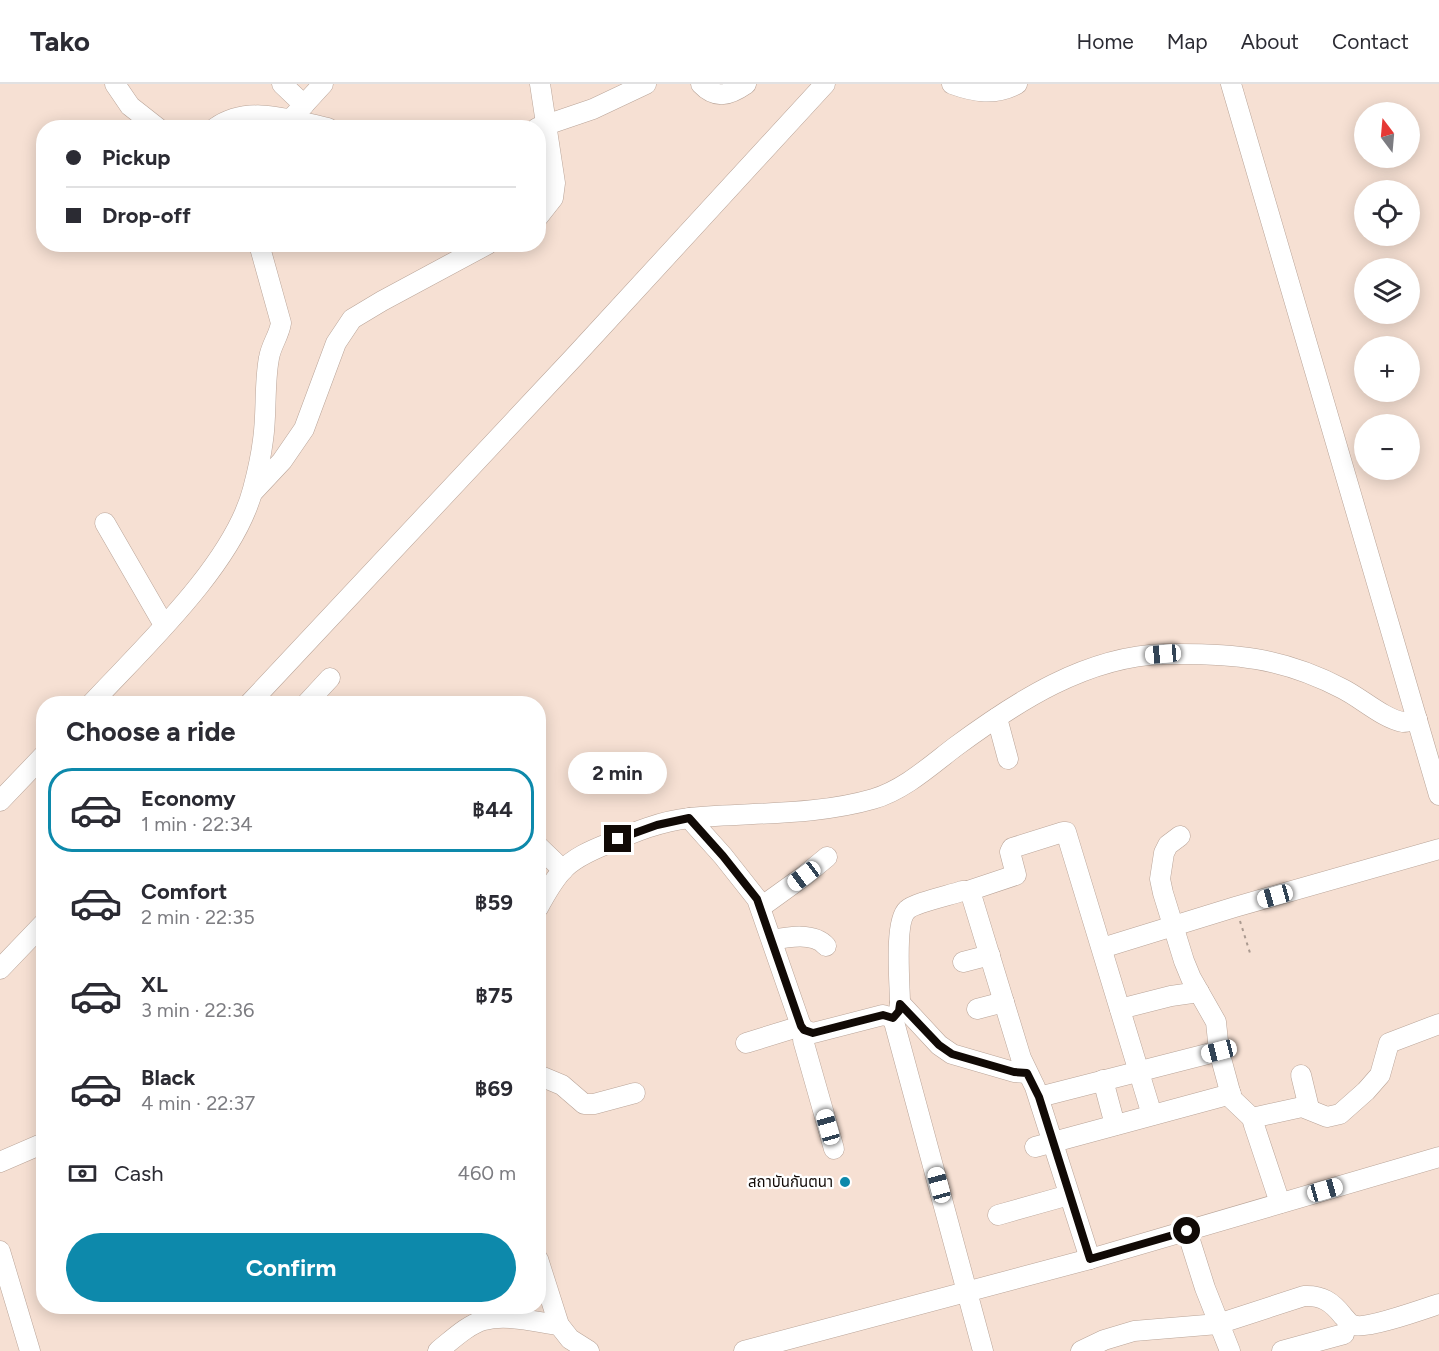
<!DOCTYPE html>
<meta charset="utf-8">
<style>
body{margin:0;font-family:Figtree,"Noto Sans Thai",sans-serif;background:#f7f7f7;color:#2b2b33;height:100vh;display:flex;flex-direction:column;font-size:22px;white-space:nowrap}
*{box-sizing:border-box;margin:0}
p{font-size:20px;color:#7c7c81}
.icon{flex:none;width:33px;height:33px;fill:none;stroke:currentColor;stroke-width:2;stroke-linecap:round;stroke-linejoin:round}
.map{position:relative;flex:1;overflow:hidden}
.panel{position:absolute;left:36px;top:612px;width:510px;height:618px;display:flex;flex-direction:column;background:#fff;border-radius:24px;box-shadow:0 3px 15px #0003}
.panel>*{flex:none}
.top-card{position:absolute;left:36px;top:36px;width:510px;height:132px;border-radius:24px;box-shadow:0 3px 15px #0003;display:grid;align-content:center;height:132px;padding:0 30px;background:#fff}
.needle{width:39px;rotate:344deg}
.fabs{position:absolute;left:1354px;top:18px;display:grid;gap:12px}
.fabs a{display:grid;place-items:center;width:66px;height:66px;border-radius:50%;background:#fff;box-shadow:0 3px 15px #0003;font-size:30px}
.end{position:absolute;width:27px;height:27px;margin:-14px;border:8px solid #110a06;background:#fff;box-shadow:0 0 0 3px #fff}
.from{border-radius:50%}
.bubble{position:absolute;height:42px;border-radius:21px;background:#fff;box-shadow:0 3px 15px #0003;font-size:20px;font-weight:700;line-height:42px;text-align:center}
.car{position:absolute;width:18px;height:36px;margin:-18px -9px;border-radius:8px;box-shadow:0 0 4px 2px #0007;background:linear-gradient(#fff 24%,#345 0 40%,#fff 0 76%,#345 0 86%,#fff 0)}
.top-card b{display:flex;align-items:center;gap:21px;height:57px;font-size:22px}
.top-card b+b{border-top:2px solid #e1e1e2}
.top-card i{width:15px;height:15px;background:#2b2b33}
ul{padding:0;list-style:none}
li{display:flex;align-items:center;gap:18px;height:84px;margin:0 12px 9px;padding:0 18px;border:3px solid transparent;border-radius:24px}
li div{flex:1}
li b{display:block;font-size:22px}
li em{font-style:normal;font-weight:700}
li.on{border-color:#0d89ab}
li>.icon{width:54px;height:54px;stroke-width:1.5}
h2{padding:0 30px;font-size:27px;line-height:72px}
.pay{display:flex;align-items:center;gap:15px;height:66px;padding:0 30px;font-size:22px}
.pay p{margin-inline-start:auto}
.button{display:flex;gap:12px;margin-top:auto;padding:12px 30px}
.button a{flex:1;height:69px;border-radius:36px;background:#0d89ab;color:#fff;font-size:24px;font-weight:700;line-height:69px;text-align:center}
header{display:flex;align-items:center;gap:36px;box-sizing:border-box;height:84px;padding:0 30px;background:#fff;border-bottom:2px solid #e1e1e2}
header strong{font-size:28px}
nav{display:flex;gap:33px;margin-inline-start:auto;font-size:21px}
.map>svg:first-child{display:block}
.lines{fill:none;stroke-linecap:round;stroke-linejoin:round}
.minor-casing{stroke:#b9a498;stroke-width:21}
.path{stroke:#ab9a90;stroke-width:2;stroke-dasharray:3 4.5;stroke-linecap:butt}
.minor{stroke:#fff;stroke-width:20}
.route{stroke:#110a06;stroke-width:8}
.poi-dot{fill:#0d89ab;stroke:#fff;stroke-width:2}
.labels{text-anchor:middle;stroke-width:4.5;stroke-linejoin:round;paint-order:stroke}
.poi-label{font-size:15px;fill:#110a06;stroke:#fff;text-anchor:end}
</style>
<header>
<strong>Tako</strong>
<nav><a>Home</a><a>Map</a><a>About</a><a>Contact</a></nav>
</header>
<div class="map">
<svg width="1439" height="1267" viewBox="0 0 1439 1267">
<rect width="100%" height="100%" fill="#f6e0d3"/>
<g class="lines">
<g class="minor-casing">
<g id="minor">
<polyline points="115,0 130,22 158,44"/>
<polyline points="282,0 304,21"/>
<path d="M701,0C716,16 730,11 746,0"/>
<path d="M952,0C974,8 994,12 1017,0"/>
<polyline points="1231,0 1439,711"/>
<polyline points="290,36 323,0"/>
<path d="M215,44C249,20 290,36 328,44"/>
<polyline points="537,44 593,25 646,0"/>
<polyline points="538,133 553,114 555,99 540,0"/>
<polyline points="253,408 282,377 304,345 336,259 352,235 382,217 488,160"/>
<polyline points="105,439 164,541"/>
<path d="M91,620C143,564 234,480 253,405C257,390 261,372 263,356C267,329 264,300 269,274C271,261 279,252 281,239L259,160"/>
<polyline points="249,620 574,273 825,0"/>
<polyline points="306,620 330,594"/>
<polyline points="997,634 1008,675"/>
<polyline points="0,717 44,671"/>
<polyline points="689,734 723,772 757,815 800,939 804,946 813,949 883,931 893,934 983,1267"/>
<polyline points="1180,752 1168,761 1164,769 1160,795 1163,809 1184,877 1191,894 1216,938 1219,967 1232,1015 1252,1034 1254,1041 1280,1119"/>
<polyline points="538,762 563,786"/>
<polyline points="968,807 1016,791 1010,768 1012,764 1063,748 1066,748 1152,1031"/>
<polyline points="761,823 804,792 827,773"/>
<path d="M538,824C545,811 552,798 562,787C573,774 592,766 607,760C634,748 661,737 690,734C752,728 814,732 873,715C904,706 930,682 955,663C1016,618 1086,572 1165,570C1233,569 1282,573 1343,605C1361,614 1384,635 1403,638C1407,638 1413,636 1417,635"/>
<path d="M773,856C788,853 814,848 826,862"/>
<polyline points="1102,864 1235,823 1439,765"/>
<polyline points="963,878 990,871"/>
<polyline points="0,885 44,839"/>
<polyline points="900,919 939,961 952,970 1014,988 1027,989"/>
<polyline points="977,925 1004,918"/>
<polyline points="1120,925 1171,912 1199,908"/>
<path d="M893,934L899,927L900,919C900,901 894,838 907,826C914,819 951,811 962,807H970L1021,974L1035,1003L1090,1175"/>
<polyline points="807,948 803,956 834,1065"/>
<polyline points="746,959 801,942"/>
<polyline points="538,991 562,1001 584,1020 594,1020 635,1009"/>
<polyline points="1301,991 1309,1024"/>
<polyline points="1103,996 1115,1041"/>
<polyline points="1039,1013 1219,967"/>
<polyline points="1252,1034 1302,1023 1327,1033 1340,1030 1366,1007 1380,991 1389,959 1439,940"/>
<polyline points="1035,1063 1231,1010"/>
<polyline points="0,1078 44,1059"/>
<polyline points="998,1131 1069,1111"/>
<polyline points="1187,1147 1205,1204 1230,1267"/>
<polyline points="0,1167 30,1267"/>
<polyline points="538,1175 559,1241 570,1255 589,1267"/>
<path d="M438,1267C452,1256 467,1241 484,1236C507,1230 536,1238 559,1241"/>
<polyline points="744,1267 1090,1175 1439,1073"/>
<path d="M1081,1267L1104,1256L1134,1247L1218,1240L1304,1212C1322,1211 1332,1218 1343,1232C1346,1235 1349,1240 1353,1241C1365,1246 1424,1225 1439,1220"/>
<polyline points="1282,1267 1344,1250"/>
</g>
</g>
<polyline class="path" points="1240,837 1250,869"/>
<use href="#minor" class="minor"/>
</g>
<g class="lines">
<polyline class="route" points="618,755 657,741 689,734 723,772 757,815 801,942 804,946 813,949 883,931 893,934 899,927 900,920 939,961 952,970 1014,988 1027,989 1039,1013 1090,1175 1187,1147"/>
</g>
<circle class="poi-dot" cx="845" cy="1098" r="6"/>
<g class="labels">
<g class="poi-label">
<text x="833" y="1103">สถาบันกันตนา</text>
</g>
</g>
</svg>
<div class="fabs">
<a><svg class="needle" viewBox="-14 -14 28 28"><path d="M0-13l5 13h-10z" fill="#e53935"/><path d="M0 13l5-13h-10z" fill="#7c7c81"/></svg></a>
<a><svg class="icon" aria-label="locate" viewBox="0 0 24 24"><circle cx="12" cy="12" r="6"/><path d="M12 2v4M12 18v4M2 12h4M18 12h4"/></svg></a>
<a><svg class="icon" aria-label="layers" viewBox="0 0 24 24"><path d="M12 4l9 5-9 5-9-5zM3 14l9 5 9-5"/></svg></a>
<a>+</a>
<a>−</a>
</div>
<i class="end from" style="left:1187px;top:1147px"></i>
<i class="end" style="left:618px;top:755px"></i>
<div class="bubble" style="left:568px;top:668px;width:99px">2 min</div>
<i class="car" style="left:1163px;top:570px;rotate:265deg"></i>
<i class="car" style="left:804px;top:792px;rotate:233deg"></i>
<i class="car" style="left:1275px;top:812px;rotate:254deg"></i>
<i class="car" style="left:1219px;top:967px;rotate:256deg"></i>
<i class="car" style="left:828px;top:1043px;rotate:344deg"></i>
<i class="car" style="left:939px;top:1101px;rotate:345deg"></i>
<i class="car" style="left:1325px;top:1106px;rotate:74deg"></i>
<div class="top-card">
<b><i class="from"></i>Pickup</b>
<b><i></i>Drop-off</b>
</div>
<section class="panel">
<h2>Choose a ride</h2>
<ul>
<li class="on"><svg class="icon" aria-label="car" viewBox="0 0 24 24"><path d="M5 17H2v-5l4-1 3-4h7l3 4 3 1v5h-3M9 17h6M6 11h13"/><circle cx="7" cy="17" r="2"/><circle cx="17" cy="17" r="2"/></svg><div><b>Economy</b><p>1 min · 22:34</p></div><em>฿44</em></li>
<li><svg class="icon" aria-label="car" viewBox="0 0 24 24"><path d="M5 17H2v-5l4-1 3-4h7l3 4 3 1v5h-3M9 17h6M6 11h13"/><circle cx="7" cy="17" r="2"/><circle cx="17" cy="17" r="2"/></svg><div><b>Comfort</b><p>2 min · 22:35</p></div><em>฿59</em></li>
<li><svg class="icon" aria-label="car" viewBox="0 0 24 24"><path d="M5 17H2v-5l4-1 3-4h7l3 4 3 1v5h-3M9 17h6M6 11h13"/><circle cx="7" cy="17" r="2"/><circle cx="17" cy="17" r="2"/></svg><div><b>XL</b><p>3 min · 22:36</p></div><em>฿75</em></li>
<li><svg class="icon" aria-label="car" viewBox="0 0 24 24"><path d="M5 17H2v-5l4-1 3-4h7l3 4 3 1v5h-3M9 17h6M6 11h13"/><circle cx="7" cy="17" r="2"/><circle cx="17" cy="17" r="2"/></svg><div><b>Black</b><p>4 min · 22:37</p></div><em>฿69</em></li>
</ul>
<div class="pay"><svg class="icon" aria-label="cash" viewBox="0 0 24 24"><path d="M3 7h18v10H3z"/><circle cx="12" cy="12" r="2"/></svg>Cash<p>460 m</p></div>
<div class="button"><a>Confirm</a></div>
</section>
</div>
